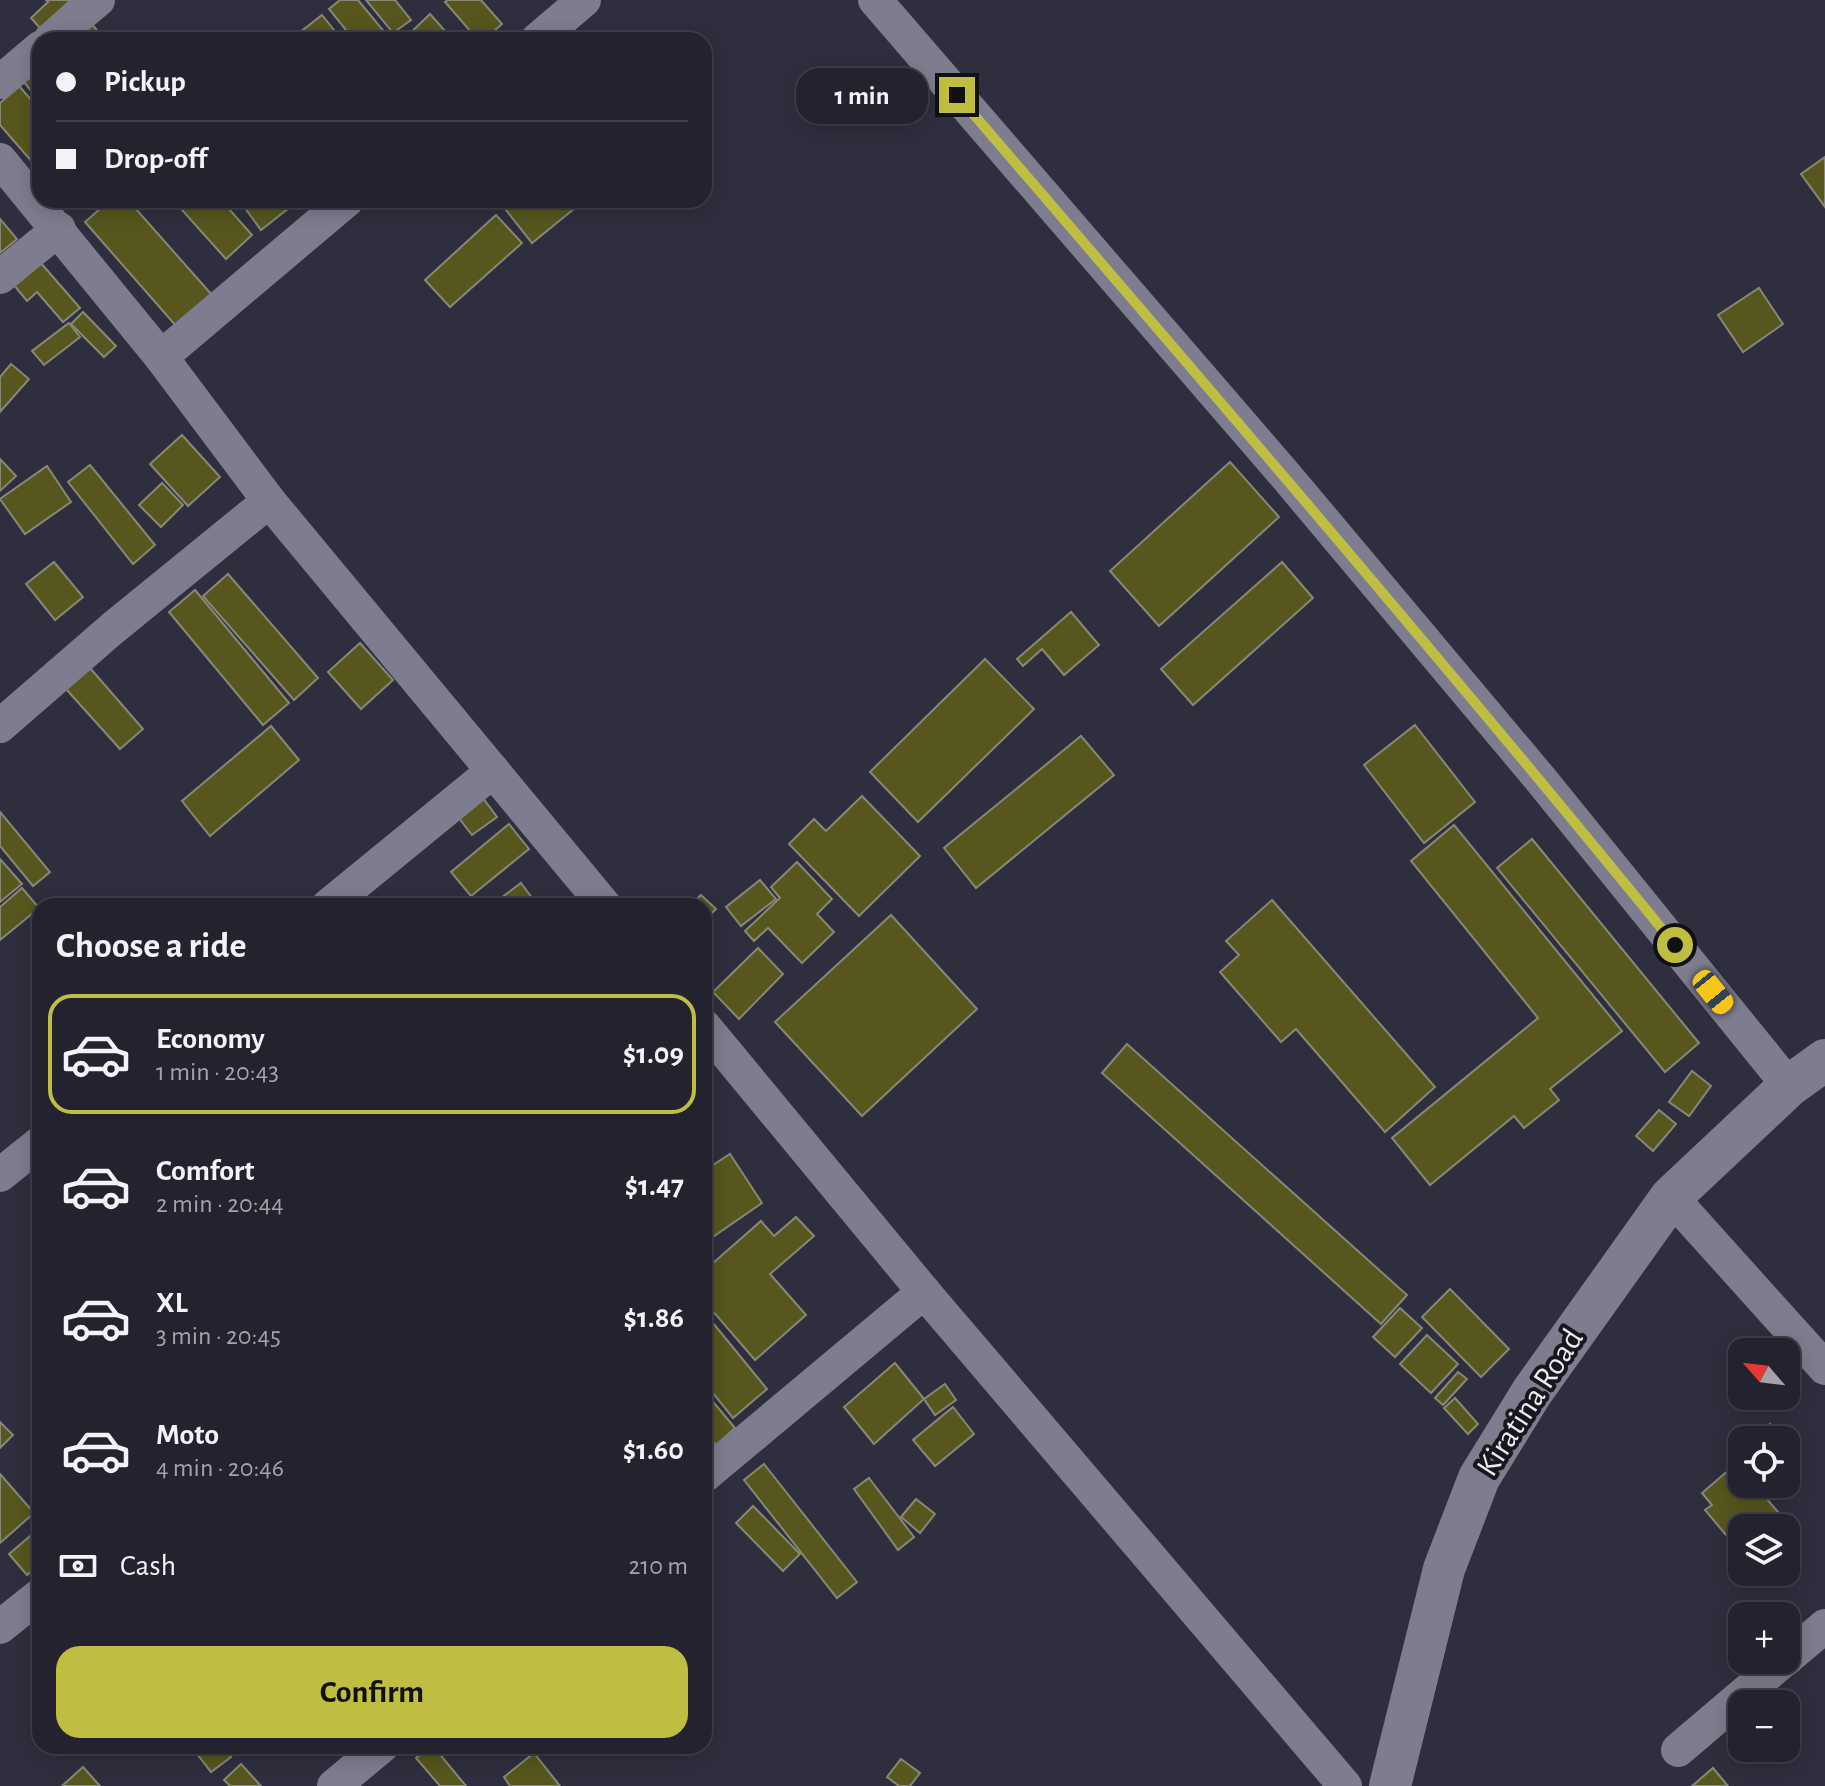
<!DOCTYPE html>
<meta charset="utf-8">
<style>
body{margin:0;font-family:"Alegreya Sans",sans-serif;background:#2f2f3a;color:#f1f3f6;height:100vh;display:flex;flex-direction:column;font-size:30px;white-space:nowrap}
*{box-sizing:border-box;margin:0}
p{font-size:26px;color:#a3a4aa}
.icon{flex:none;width:44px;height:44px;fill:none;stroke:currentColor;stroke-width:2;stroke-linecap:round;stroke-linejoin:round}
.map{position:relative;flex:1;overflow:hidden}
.sheet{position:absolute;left:32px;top:898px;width:680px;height:856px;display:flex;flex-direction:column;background:#23222e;border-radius:24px;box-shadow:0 4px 20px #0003,0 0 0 2px #403f4a}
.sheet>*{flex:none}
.top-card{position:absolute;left:32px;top:32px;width:680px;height:176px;border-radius:24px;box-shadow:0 4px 20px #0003,0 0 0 2px #403f4a;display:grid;align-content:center;height:176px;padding:0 24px;background:#23222e}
.needle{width:52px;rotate:298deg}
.fabs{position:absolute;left:1728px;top:1338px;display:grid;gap:16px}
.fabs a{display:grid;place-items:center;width:72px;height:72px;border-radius:16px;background:#23222e;box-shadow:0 4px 20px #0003,0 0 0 2px #403f4a;font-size:40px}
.end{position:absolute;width:36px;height:36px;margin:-18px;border:10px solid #bfbe42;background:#111;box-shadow:0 0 0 4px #111}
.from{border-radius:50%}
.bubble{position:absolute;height:56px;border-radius:24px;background:#23222e;box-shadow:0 4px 20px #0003,0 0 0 2px #403f4a;font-size:26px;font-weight:600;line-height:56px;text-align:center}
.car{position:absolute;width:24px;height:48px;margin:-24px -12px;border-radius:10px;box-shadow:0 0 6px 2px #0007;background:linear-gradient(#f5c518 24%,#345 0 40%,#f5c518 0 76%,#345 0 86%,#f5c518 0)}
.top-card b{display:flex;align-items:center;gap:28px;height:76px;font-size:30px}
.top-card b+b{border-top:2px solid #403f4a}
.top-card i{width:20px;height:20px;background:#f1f3f6}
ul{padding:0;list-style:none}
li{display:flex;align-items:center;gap:24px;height:120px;margin:0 16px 12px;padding:0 8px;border:4px solid transparent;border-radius:24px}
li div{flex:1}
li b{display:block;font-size:30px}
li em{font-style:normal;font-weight:600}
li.selected{border-color:#bfbe42}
li>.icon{width:72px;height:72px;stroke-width:1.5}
h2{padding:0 24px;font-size:36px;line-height:96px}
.pay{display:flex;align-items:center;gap:20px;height:88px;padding:0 24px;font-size:30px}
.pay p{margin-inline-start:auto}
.action{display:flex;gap:16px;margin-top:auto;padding:16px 24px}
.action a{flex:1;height:92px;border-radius:24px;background:#bfbe42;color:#111;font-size:32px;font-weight:600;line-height:92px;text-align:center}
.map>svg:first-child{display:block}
.building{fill:#56561e;stroke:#878876;stroke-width:2}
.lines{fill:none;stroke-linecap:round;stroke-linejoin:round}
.minor{stroke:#7e7d8f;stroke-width:34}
.tertiary{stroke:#7e7d8f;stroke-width:42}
.route{stroke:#bfbe42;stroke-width:10}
.labels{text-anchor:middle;stroke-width:8;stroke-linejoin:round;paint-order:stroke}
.street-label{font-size:32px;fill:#ebebf5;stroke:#18171e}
</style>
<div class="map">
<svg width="1825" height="1786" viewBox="0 0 1825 1786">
<rect width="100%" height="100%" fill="#2f2e3e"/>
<g class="building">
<polygon points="46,0 71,0 40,28 31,18 48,2"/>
<polygon points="340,0 358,0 391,40 354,40 329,9"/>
<polygon points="366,0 395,0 411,20 393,33"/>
<polygon points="448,0 481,0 502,24 484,40 478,40 445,2"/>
<polygon points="430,14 446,32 438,40 403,40"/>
<polygon points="322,15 342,40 290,40"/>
<polygon points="91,23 105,40 72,40"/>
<polygon points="40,67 40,102 23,81"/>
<polygon points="19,86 40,110 40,171 0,125 0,103"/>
<polygon points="1825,157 1825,207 1801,174"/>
<polygon points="110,200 128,200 212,295 177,327 85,222"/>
<polygon points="173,200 221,200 252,235 226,259"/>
<polygon points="239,200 283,200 289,208 261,230"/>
<polygon points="498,200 566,200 574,209 532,243"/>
<polygon points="496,215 522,243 450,307 425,280"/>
<polygon points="0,219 17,239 0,253"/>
<polygon points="40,262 80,308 63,322 37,292 27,301 14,285"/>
<polygon points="1759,288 1783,324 1743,352 1718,315"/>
<polygon points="83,312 116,346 104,357 71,324"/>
<polygon points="69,323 80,337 44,365 32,351"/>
<polygon points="11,364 29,379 0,412 0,377"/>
<polygon points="182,435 220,477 188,506 150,464"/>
<polygon points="0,459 16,476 0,491"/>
<polygon points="1230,462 1279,517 1159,626 1110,571"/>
<polygon points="90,465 155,545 133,564 68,482"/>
<polygon points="47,466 71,502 25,534 0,499"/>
<polygon points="162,483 183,505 161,527 139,505"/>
<polygon points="54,562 83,597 55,620 26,584"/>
<polygon points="1282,562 1313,598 1193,705 1161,669"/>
<polygon points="228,574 318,678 294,700 203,596"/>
<polygon points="195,590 289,703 263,725 169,612"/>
<polygon points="1071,612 1099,645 1064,675 1042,649 1023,666 1017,659"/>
<polygon points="360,643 393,680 361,709 328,672"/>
<polygon points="985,659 1034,709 918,822 870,772"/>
<polygon points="90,668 143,729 120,749 66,689"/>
<polygon points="1415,725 1475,802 1424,843 1364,765"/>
<polygon points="271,726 299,760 210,836 182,801"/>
<polygon points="1081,736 1114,775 976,888 944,848"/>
<polygon points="862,796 920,856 859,916 789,844 814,819 826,831"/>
<polygon points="483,798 497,817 472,835 458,817"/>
<polygon points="0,812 50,872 33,886 0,846"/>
<polygon points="509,824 529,849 471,896 451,872"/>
<polygon points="1454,825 1622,1031 1550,1089 1559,1100 1524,1128 1514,1116 1430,1185 1392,1138 1538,1018 1411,861"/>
<polygon points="1532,839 1699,1043 1665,1072 1497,868"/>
<polygon points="0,859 22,884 0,902"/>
<polygon points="797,862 832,899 817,914 834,932 802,963 768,928 754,941 745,931 780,898 771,887"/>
<polygon points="760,880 776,899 741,926 726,907"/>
<polygon points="521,883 538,906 490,906"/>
<polygon points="22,888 39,908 0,940 0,907"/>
<polygon points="701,895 716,909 704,921 704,906 690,906"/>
<polygon points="1272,900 1435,1087 1385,1132 1296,1029 1281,1042 1220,972 1239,955 1226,941"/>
<polygon points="891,915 977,1009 862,1116 775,1022"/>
<polygon points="758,948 783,974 739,1019 713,992"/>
<polygon points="1127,1044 1407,1295 1381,1324 1102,1073"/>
<polygon points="1692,1071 1711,1086 1689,1116 1669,1102"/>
<polygon points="1659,1110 1676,1124 1653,1151 1636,1136"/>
<polygon points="730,1154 762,1203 704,1243 704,1171"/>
<polygon points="796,1217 814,1236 770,1274 806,1315 755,1360 704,1301 704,1271 761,1221 774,1236"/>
<polygon points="1450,1289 1509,1349 1481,1377 1422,1317"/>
<polygon points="1400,1308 1422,1328 1395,1357 1373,1337"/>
<polygon points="704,1312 767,1389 733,1418 704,1382"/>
<polygon points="1427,1335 1458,1364 1431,1393 1400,1364"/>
<polygon points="895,1363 924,1399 874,1444 844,1407"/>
<polygon points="1458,1372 1467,1379 1443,1405 1435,1398"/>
<polygon points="945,1384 956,1400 935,1415 924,1399"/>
<polygon points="704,1391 735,1428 716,1445 704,1431"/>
<polygon points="1455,1398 1478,1424 1468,1434 1444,1408"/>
<polygon points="953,1407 974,1434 935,1466 913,1440"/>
<polygon points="0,1422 13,1435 0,1448"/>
<polygon points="1770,1424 1779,1436 1773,1440 1754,1440 1753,1438"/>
<polygon points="1737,1463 1742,1469 1742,1484 1754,1484 1778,1512 1759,1528 1742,1528 1740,1544 1730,1531 1726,1535 1705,1510 1712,1505 1702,1493"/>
<polygon points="764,1464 857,1582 837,1598 744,1480"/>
<polygon points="0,1474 34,1513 0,1543"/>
<polygon points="869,1478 914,1537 898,1550 854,1489"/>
<polygon points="916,1499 935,1514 920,1533 901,1517"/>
<polygon points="753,1506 800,1554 783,1571 736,1523"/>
<polygon points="37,1530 40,1534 40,1564 27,1575 9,1554"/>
<polygon points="191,1746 222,1746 231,1757 211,1772"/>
<polygon points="430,1746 433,1746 466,1786 440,1786 416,1758"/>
<polygon points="534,1753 560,1786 510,1786 504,1777"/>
<polygon points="901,1759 920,1773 910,1786 899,1786 887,1777"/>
<polygon points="241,1764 261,1786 230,1786 224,1780"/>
<polygon points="83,1767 100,1786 62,1786"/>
<polygon points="1713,1768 1728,1786 1692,1786"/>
</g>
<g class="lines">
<g class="minor">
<polyline points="875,0 1286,476 1542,781 1789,1086"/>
<polyline points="50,40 98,0"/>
<polyline points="537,40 584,0"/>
<polyline points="0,82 40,48"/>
<polyline points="0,160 161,357 269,501 605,906"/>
<polyline points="0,277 59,229"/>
<polyline points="161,357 347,200"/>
<polyline points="0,726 113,628 269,501"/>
<polyline points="328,906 493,771"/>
<polyline points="704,1026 924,1292 1345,1786"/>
<polyline points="0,1175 40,1143"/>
<polyline points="1671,1197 1825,1368"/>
<polyline points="704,1476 924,1292"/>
<polyline points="0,1627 40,1595"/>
<polyline points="1786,1659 1825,1626"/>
<polyline points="1678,1750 1784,1660"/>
<polyline points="334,1786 382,1746"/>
</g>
<polyline class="tertiary" points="1390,1786 1444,1569 1479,1478 1532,1392 1671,1197 1789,1086 1825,1060"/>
</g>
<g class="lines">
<path class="route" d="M957,95C1199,377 1441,657 1675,945"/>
</g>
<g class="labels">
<g class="street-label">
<text transform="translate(1529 1402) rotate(-57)" y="11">Kiratina Road</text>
</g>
</g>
</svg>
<div class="fabs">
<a><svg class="needle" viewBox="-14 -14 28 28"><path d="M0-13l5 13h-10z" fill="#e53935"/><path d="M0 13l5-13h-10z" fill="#a3a4aa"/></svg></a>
<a><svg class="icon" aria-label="locate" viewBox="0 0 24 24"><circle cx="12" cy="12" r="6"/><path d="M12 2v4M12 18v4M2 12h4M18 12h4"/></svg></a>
<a><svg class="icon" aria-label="layers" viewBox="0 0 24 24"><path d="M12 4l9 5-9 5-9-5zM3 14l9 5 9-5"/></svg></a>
<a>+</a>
<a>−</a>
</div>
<i class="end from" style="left:1675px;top:945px"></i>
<i class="end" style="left:957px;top:95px"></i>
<div class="bubble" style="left:796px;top:68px;width:132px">1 min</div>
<i class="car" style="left:1713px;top:992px;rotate:141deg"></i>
<div class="top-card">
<b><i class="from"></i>Pickup</b>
<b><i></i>Drop-off</b>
</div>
<section class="sheet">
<h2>Choose a ride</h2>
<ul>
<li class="selected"><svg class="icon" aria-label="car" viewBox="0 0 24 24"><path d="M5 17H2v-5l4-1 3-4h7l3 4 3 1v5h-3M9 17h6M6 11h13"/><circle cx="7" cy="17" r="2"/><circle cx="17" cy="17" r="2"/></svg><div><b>Economy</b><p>1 min · 20:43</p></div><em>$1.09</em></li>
<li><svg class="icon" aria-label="car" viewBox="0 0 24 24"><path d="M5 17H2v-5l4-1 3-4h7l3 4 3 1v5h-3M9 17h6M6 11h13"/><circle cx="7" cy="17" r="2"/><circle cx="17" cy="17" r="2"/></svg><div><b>Comfort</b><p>2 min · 20:44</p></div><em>$1.47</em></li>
<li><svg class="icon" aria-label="car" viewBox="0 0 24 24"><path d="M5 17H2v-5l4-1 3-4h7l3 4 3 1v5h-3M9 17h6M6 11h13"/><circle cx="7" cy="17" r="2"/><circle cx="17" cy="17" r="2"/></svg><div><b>XL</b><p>3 min · 20:45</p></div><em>$1.86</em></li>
<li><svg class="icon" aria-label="car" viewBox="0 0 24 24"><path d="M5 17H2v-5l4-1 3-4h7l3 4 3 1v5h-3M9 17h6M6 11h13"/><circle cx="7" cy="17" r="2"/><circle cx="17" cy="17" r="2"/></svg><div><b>Moto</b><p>4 min · 20:46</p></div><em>$1.60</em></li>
</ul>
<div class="pay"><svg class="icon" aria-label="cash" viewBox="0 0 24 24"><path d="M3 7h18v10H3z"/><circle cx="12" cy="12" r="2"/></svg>Cash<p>210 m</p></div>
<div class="action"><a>Confirm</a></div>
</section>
</div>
